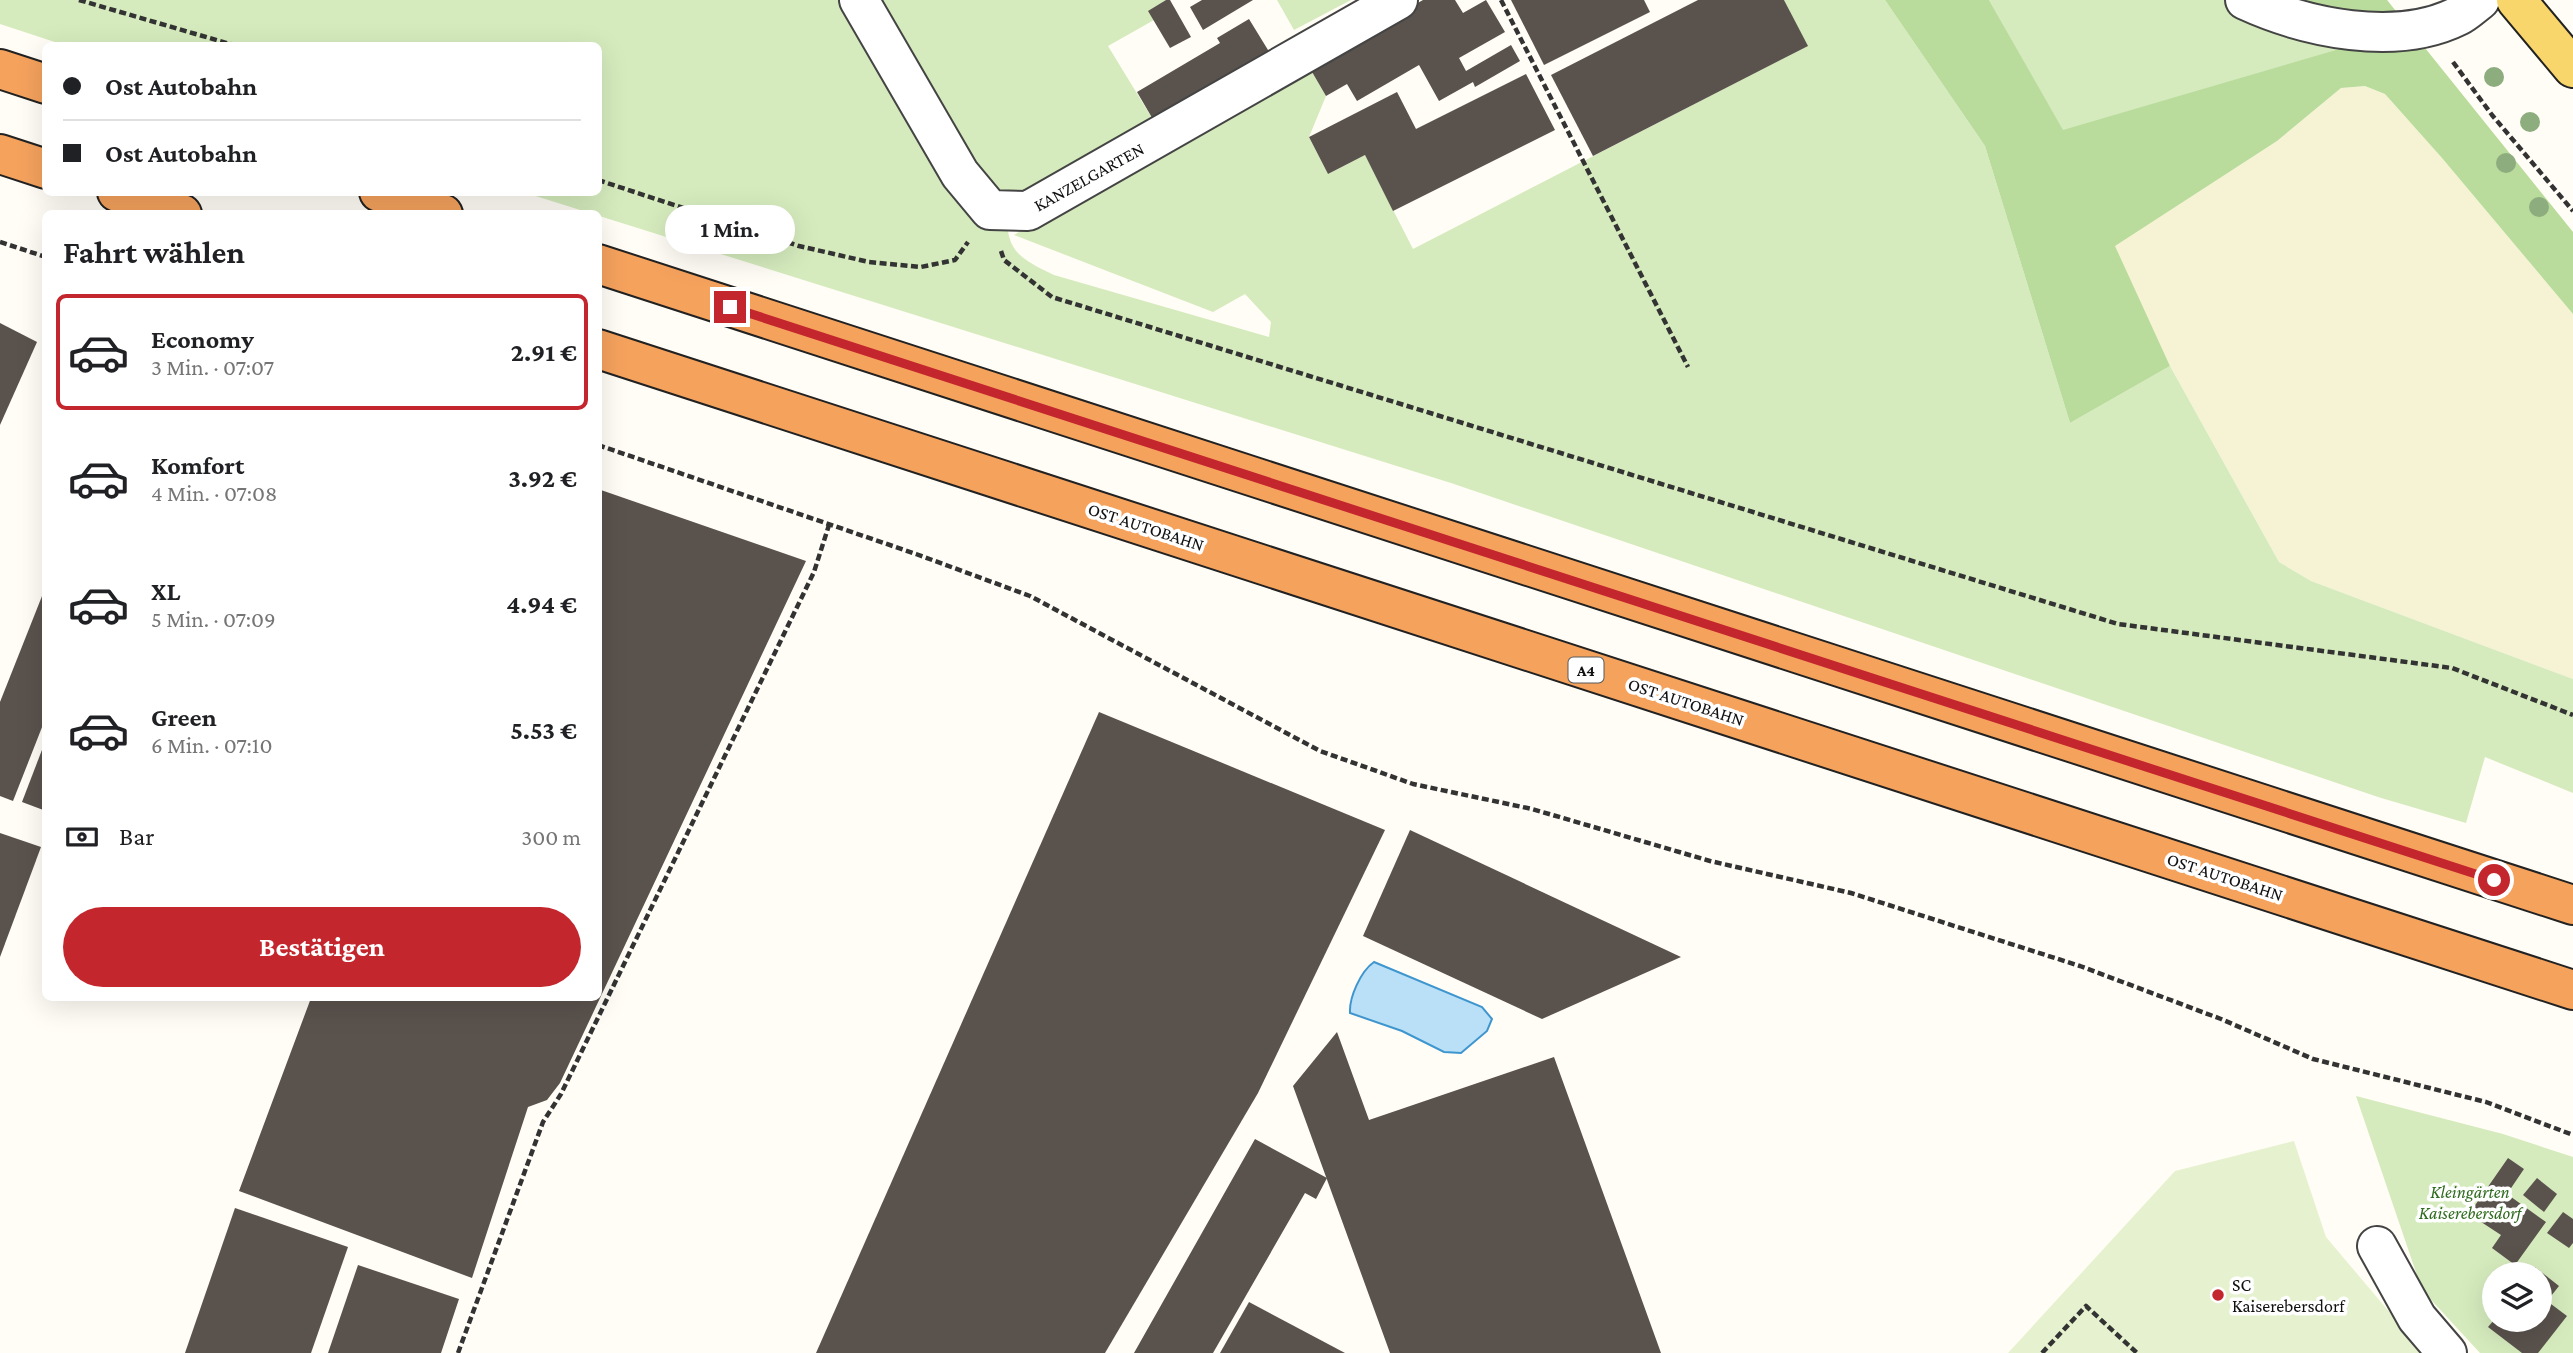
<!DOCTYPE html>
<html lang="de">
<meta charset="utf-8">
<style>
body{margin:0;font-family:"Crimson Pro",serif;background:#f2f2f2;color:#202124;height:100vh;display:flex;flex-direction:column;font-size:26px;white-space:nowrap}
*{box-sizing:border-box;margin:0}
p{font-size:23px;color:#757577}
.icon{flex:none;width:38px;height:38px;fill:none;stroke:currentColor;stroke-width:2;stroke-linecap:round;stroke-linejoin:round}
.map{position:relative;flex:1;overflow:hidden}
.sheet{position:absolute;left:42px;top:210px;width:560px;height:791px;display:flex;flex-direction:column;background:#fff;border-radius:10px;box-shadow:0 7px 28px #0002}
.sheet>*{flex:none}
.banner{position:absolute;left:42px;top:42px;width:560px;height:154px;border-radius:10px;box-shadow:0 7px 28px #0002;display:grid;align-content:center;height:154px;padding:0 21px;background:#fff}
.buttons{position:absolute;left:2482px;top:1262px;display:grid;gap:14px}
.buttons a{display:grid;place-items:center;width:70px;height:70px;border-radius:50%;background:#fff;box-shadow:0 7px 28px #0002;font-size:35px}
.end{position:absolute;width:32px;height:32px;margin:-16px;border:9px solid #c4262e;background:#fff;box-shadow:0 0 0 4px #fff}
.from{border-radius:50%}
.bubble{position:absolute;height:49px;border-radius:24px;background:#fff;box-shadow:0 7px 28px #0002;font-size:23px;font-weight:700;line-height:49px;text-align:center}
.banner b{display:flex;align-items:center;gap:24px;height:66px;font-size:26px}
.banner b+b{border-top:2px solid #e0e0e0}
.banner i{width:18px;height:18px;background:#202124}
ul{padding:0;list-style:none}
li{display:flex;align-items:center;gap:21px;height:116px;margin:0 14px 10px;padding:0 7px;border:4px solid transparent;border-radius:10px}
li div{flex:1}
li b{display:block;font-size:26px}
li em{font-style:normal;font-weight:700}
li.current{border-color:#c4262e}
li>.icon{width:63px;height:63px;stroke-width:1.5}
h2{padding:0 21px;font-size:32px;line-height:84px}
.pay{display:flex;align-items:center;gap:18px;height:77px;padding:0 21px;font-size:26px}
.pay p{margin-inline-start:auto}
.button{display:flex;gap:14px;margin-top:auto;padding:14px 21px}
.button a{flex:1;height:80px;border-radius:42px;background:#c4262e;color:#fff;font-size:28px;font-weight:700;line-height:80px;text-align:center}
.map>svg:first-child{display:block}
.farmland{fill:#f6f3d4}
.green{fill:#d5ebbd;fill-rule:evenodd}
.forest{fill:#b9dc9c}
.pitch{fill:#e6f2cf}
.water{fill:#b9e0f7;stroke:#3f96cf;stroke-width:2}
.building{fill:#5a524d}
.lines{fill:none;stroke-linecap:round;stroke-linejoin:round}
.minor-casing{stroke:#444;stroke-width:42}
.major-casing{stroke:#222;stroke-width:42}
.highway-casing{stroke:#222;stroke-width:42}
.path{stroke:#333;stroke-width:4.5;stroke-dasharray:7 3.5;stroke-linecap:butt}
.minor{stroke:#fff;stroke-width:38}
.major{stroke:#f9d66b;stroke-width:38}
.highway{stroke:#f5a25d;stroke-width:38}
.tree{fill:#8dad7f}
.route{stroke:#c4262e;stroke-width:9}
.poi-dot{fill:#c4262e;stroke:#fff;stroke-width:2.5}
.labels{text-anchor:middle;stroke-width:7;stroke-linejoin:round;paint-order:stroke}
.shield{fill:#fff;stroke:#585858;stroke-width:2}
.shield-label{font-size:16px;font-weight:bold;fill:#111}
.street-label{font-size:18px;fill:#111;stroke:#fff}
.park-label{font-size:18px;font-style:italic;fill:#2f6b1f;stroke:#fff}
.poi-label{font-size:18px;fill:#111;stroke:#fff;text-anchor:start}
</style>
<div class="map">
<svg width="2573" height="1353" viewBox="0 0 2573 1353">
<rect width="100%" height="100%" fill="#fffdf5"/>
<polygon class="farmland" points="2365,86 2385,94 2442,158 2573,314 2573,679 2311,581 2279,562 2170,366 2114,246 2277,141 2341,88"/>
<g class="green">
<path d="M0,0H1166L1149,11L1154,20L1108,46L1158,128L1053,182L1005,195C1008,245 1006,253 1054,275L1269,337L1271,322L1245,294L1213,312L1014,235L1308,65L1326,96L1309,137L1328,174L1365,155L1413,249L1807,46L1784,0H1885L1985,146L2070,423L2170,366L2279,562L2311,581L2573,679V793L2485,757L2466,823L2378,797L1451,483L526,193L598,192V46H67L0,24Z"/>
<polygon points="1277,0 1351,0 1294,30"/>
<polygon points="1989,0 2387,0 2398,14 2366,41 2063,131"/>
<path d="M2356,1096L2503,1134L2573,1157V1353H2480L2422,1290ZM2494,1274H2539V1320H2494Z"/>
</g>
<g class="forest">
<polygon points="1885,0 1989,0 2063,130 2366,41 2417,38 2573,232 2573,314 2442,158 2385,94 2365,86 2341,88 2277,141 2115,246 2170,366 2070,423 1985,146"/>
<polygon points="2283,0 2387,0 2398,14 2369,18"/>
</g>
<polygon class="pitch" points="2294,1141 2326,1237 2424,1353 2008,1353 2175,1171"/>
<path class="water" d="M1374,962L1482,1007L1492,1019L1487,1031L1461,1053L1444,1052L1402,1031L1350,1013C1349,997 1361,971 1374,962Z"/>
<g class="building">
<polygon points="1166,0 1170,0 1191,37 1170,48 1148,11"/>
<polygon points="1202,0 1253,0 1203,30 1190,7"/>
<polygon points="1423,0 1455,0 1463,13 1486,0 1505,32 1459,58 1466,71 1511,45 1520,61 1475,87 1473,82 1439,101 1419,65 1357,101 1347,84 1326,96 1308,65"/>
<polygon points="1511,0 1644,0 1650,12 1544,65"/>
<polygon points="1698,0 1784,0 1808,46 1593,156 1551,75"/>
<polygon points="1249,19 1273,58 1158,128 1137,92 1220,43 1217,38"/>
<polygon points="1526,74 1555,130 1393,211 1365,155 1328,174 1309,137 1397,92 1416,129"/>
<polygon points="0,323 37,342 0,425"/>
<polygon points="598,489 806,561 560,1083 547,1100 528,1107 472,1278 239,1191 311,998 598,998"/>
<polygon points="46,586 46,717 13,801 0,796 0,702"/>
<polygon points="1099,712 1385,830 1258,1093 1105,1353 816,1353"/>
<polygon points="45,742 46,742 46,811 22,802"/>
<polygon points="1410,830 1681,957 1542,1019 1363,936"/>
<polygon points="0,833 41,847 0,957"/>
<polygon points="1337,1032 1369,1120 1554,1057 1661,1353 1390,1353 1293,1086"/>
<polygon points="1255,1139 1327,1178 1316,1199 1305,1193 1213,1353 1134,1353"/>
<polygon points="2508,1158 2524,1169 2507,1194 2546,1222 2515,1265 2492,1248 2501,1235 2469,1214"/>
<polygon points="2537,1178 2557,1194 2544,1212 2523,1195"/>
<polygon points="235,1208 348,1247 311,1353 185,1353"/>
<polygon points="2563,1212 2573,1219 2573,1243 2569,1248 2547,1233"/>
<polygon points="358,1265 459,1299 441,1353 328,1353"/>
<polygon points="2535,1267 2559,1286 2547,1301 2567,1316 2538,1353 2522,1353 2488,1327 2494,1320 2539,1320 2539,1274 2530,1274"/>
<polygon points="1249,1302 1345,1353 1220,1353"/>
</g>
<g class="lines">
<g class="minor-casing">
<g id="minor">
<polyline points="859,0 960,174 990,210 1028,211 1398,0"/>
<path d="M2245,0C2306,28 2396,47 2458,16C2466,12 2473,5 2480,0"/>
<polyline points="2377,1246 2417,1318 2447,1353"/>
</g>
</g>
<g class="major-casing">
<polyline id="major" points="2516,0 2573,68"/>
</g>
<g class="highway-casing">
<g id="highway">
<polyline points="0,69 46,84"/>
<polyline points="0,154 46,169"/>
<polyline points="117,192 182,214"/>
<polyline points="379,192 443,214"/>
<polyline points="598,264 2573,905"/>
<polyline points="598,349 2573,990"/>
</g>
</g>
<g class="path">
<polyline points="79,0 237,46"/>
<polyline points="1501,0 1688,367"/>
<polyline points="2453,62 2492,115 2573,211"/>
<polyline points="598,180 799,246 869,262 921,267 955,260 968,242"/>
<polyline points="0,242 46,257"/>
<polyline points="1001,251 1004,260 1052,297 2118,624 2452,668 2573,715"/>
<polyline points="598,445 916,554 1030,596 1320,751 1413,784 1532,809 1710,861 1851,893 2080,966 2221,1019 2313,1059 2486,1102 2573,1135"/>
<polyline points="458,1353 543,1122 561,1094 814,572 829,525"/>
<polyline points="2042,1353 2086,1306 2137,1353"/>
</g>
<use href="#minor" class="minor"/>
<use href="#major" class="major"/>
<use href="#highway" class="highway"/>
</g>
<g class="tree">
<circle cx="2494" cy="77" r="10"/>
<circle cx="2530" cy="122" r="10"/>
<circle cx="2506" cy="163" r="10"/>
<circle cx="2539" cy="207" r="10"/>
</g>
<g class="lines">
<polyline class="route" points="730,307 2494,880"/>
</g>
<circle class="poi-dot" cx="2218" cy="1295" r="7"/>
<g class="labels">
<rect class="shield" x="1568.5" y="657.5" width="35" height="25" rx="5"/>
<g class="shield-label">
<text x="1586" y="676">A4</text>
</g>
<g class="street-label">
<text transform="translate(1089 177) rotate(-29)" y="6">KANZELGARTEN</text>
<text transform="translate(1146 527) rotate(18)" y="6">OST AUTOBAHN</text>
<text transform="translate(1686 702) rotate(18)" y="6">OST AUTOBAHN</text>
<text transform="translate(2225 877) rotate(18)" y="6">OST AUTOBAHN</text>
</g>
<g class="park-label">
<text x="2470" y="1198">Kleingärten<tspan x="2470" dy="21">Kaiserebersdorf</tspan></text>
</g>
<g class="poi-label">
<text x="2232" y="1291">SC<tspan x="2232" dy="21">Kaiserebersdorf</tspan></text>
</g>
</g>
</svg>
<div class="buttons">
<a><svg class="icon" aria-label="layers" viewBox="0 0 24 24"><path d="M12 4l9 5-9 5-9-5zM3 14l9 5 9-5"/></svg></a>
</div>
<i class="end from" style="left:2494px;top:880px"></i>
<i class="end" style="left:730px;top:307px"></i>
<div class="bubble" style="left:665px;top:205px;width:130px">1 Min.</div>
<div class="banner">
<b><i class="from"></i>Ost Autobahn</b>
<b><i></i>Ost Autobahn</b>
</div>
<section class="sheet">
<h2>Fahrt wählen</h2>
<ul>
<li class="current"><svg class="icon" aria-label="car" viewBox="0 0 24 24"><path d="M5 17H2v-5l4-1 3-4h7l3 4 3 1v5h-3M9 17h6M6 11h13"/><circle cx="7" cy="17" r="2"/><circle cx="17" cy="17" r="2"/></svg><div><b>Economy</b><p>3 Min. · 07:07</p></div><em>2.91 €</em></li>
<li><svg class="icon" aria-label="car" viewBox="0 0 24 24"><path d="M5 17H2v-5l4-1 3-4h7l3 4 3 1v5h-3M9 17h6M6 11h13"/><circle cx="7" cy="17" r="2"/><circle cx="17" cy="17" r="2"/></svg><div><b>Komfort</b><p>4 Min. · 07:08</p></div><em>3.92 €</em></li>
<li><svg class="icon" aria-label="car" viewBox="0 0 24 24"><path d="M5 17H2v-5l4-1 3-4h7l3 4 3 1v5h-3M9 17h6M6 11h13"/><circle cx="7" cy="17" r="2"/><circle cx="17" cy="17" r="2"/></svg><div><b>XL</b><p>5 Min. · 07:09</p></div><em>4.94 €</em></li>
<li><svg class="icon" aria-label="car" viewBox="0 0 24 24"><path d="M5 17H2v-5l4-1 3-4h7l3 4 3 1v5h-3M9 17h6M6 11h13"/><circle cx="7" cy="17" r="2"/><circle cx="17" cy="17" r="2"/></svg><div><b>Green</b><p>6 Min. · 07:10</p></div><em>5.53 €</em></li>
</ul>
<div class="pay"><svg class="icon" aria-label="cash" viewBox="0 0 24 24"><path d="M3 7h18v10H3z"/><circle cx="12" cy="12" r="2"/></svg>Bar<p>300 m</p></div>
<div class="button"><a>Bestätigen</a></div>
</section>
</div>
